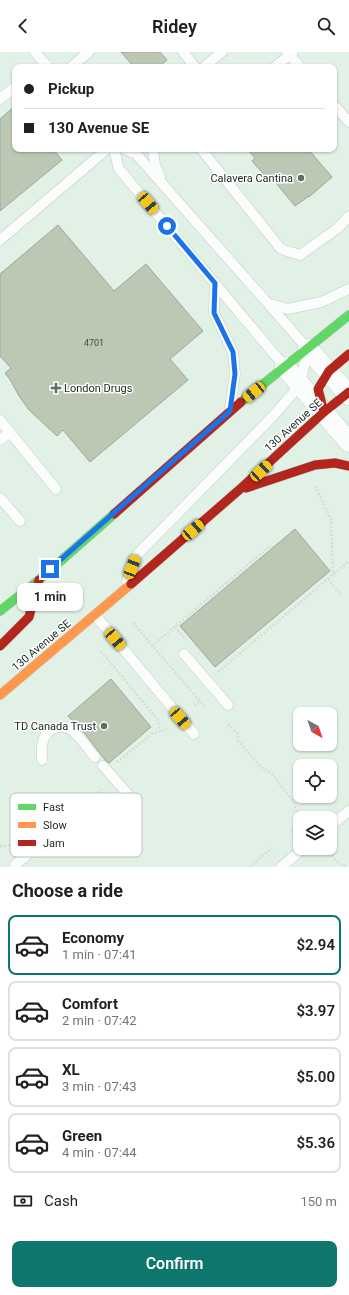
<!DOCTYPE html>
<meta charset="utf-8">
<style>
body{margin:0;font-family:Roboto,sans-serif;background:#f2f2f2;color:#202124;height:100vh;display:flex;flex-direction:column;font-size:15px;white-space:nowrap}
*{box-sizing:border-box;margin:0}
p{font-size:13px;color:#757577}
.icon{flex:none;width:22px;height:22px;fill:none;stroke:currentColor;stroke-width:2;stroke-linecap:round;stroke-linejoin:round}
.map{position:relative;height:815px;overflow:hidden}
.side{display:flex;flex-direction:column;background:#fff;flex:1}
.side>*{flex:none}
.banner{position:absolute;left:12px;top:12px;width:325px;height:88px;border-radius:8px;box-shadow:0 1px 3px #0004;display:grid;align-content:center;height:88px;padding:0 12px;background:#fff}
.needle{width:26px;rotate:140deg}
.buttons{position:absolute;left:293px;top:655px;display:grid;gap:8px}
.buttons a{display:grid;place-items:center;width:44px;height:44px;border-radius:8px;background:#fff;box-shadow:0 1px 3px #0004;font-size:20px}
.end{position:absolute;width:18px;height:18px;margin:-9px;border:5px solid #1a73e8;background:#fff;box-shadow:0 0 0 2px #fff}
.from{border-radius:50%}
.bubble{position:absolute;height:28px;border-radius:8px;background:#fff;box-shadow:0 1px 3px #0004;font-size:13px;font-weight:600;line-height:28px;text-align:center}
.car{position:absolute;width:12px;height:24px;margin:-12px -6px;border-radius:5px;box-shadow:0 0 3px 1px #0007;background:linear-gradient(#f5c518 24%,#345 0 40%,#f5c518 0 76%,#345 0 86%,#f5c518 0)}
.banner b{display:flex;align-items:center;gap:14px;height:38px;font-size:15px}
.banner b+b{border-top:1px solid #e0e0e0}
.banner i{width:10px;height:10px;background:#202124}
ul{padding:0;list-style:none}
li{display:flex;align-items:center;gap:12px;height:60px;margin:0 8px 6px;padding:0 4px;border:2px solid #e0e0e0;border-radius:8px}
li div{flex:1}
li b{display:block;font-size:15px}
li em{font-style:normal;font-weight:600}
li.active{border-color:#0f766e}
li>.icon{width:36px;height:36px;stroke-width:1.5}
h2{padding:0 12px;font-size:18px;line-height:48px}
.pay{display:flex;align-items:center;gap:10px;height:44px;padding:0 12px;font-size:15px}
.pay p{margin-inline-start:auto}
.cta{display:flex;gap:8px;margin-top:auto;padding:8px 12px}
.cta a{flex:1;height:46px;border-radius:8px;background:#0f766e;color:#fff;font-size:16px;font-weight:600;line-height:46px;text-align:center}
header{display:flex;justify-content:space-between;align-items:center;height:52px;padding:0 12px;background:#fff;font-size:18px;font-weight:600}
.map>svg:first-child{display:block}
.building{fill:#bcc7b4;stroke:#9ea79c}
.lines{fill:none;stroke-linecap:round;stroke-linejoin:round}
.lane-casing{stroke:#c0ccc4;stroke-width:11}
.street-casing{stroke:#c0ccc4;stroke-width:21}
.fast-casing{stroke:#c0ccc4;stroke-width:10}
.slow-casing{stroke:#c0ccc4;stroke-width:10}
.jam-casing{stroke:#c0ccc4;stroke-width:10}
.path{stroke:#d7dcd8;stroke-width:2.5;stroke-dasharray:2 2;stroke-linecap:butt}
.lane{stroke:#fafdfb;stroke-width:10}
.street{stroke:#fafdfb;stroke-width:20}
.fast{stroke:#63d668;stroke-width:9}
.slow{stroke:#ff974d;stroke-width:9}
.jam{stroke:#b3261e;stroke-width:9}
.route{stroke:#1a73e8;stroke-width:5}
.poi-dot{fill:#606d64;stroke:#fff;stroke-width:1.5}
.labels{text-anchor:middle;stroke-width:3;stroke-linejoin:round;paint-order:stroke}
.number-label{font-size:9px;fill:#434e44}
.poi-label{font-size:11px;fill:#1b261e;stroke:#fff;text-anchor:end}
.street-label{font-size:11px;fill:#1b261e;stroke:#fff}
.key{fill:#fff;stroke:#bbbebc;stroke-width:1}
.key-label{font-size:11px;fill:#1b261e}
</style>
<header><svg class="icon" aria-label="back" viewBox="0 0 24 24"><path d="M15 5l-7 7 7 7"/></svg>Ridey<svg class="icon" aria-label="search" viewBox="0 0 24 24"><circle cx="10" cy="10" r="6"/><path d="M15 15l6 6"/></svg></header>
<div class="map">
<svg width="349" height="815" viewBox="0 0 349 815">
<rect width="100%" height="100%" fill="#e1f1e6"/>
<g class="building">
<polygon points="121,0 160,0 167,8 159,15 134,15"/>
<polygon points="15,54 15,97 53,97 62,108 0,159 0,67"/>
<polygon points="247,97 308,97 332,125 309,145 309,144 295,154 271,125 268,127 252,109 255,106"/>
<polygon points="58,173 114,239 146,212 203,279 170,307 188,328 90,410 63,378 57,384 29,358 19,344 11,329 5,321 11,316 0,304 0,222"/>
<polygon points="295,477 330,519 215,615 180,574"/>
<polygon points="111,627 151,675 109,711 105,708 87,684 68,664"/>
</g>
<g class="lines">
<g class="lane-casing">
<g id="lane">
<polyline points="35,0 48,15"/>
<polyline points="183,0 195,15"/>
<polyline points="287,0 300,15"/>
<polyline points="71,15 89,0"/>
<polyline points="204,15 222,0"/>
<polyline points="275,15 293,0"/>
<polyline points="0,47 15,35"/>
<polyline points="334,53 349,70"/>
<polyline points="114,97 119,117 285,315"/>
<polyline points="124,97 136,102 308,297 300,333 274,363 137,503 127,529"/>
<polyline points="153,97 155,113 160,125"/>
<polyline points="201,97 281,197 300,203 338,176 349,164"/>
<polyline points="0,188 107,97"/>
<polyline points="215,231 214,261 233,300 235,322 230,356"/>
<polyline points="270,252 288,257 321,250 349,237"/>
<polyline points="0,368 56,437"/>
<polyline points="0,388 10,380"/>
<polyline points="0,446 20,469"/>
<polyline points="95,563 194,682"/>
<polyline points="184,602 228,653"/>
<path d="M42,708C42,702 41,694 43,689C47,676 62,670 73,679C81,686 88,697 95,705"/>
<polyline points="103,714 127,741"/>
<polyline points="330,774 349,759"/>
<polyline points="15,813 45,788 70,788"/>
<polyline points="281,815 304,796"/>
</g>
</g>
<g class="street-casing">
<g id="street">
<polyline points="308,297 349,343"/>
<polyline points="285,315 349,390"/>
</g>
</g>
<g class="fast-casing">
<g id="fast">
<polyline points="241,350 349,263"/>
<polyline points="0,559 39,528 114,462"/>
</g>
</g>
<g class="slow-casing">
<polyline id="slow" points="0,643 131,532"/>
</g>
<g class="jam-casing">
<g id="jam">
<polyline points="324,360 318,337 329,319 349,302"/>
<polyline points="246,436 315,413 335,411 349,414"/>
<polyline points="114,462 241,350"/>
<polyline points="131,532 239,438 324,360 349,340"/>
<polyline points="0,594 29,565 39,528"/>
</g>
</g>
<g class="path">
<polyline points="315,434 331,467 333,523"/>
<polyline points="328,527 341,543"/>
<polyline points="133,571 206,656"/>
<polyline points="175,575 186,588"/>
<polyline points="152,594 270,494 272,496"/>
<polyline points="101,599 158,668 160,680"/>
<polyline points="218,620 349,509"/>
<polyline points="194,653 200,649"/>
<polyline points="228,672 237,681 238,689 261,715 272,722 293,749 296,758 303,766"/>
<polyline points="117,710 153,681 163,679 167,676"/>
<polyline points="91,746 103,736"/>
<polyline points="48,772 73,759"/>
<polyline points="292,780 300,774"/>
<polyline points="0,794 12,793 26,783"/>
<path d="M328,796C331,804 339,813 347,815"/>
<polyline points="250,815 272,796"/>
</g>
<use href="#lane" class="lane"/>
<use href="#street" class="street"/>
<use href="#fast" class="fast"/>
<use href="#slow" class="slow"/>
<use href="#jam" class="jam"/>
</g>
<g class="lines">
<polyline class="route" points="50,517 230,359 235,322 233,300 214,261 215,231 167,174"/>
</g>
<g class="poi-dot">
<circle cx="301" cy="126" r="4"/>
<path d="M54 330h4v4h4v4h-4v4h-4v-4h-4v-4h4z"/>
<circle cx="104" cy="674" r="4"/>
</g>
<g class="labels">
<g class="number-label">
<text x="94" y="294">4701</text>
</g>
<g class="poi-label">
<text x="293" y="130">Calavera Cantina</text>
<text x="64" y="340" text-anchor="start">London Drugs</text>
<text x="96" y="678">TD Canada Trust</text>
</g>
<g class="street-label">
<text transform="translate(293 373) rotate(-42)" y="4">130 Avenue SE</text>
<text transform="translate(41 593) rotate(-40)" y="4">130 Avenue SE</text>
</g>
</g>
<rect x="10" y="741" width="132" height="64" rx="6" class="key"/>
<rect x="18" y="752" width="18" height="6" fill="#63d668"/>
<rect x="18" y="770" width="18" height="6" fill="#ff974d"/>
<rect x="18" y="788" width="18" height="6" fill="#b3261e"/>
<g class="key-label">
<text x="43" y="759">Fast</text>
<text x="43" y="777">Slow</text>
<text x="43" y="795">Jam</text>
</g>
</svg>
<div class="buttons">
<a><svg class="needle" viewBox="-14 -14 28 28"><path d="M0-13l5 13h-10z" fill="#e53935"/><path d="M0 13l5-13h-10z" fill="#757577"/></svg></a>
<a><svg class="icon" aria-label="locate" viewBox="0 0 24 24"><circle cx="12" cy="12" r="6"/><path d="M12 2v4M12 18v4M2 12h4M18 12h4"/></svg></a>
<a><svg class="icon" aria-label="layers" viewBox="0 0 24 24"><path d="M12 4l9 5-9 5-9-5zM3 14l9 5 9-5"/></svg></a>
</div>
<i class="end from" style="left:167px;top:174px"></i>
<i class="end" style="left:50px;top:517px"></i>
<div class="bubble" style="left:17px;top:531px;width:66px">1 min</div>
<i class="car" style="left:148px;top:151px;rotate:140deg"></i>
<i class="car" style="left:254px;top:340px;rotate:231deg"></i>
<i class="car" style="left:261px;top:419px;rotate:47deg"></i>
<i class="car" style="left:193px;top:478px;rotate:49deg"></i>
<i class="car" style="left:132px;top:515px;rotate:21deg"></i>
<i class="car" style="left:115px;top:587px;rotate:140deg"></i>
<i class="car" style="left:180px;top:666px;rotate:140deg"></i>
<div class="banner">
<b><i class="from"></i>Pickup</b>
<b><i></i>130 Avenue SE</b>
</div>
</div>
<section class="side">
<h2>Choose a ride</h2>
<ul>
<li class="active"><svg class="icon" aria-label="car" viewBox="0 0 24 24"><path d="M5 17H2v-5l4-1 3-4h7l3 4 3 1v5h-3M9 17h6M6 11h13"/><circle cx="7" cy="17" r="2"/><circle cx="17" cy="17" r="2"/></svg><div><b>Economy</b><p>1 min · 07:41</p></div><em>$2.94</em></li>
<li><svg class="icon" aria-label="car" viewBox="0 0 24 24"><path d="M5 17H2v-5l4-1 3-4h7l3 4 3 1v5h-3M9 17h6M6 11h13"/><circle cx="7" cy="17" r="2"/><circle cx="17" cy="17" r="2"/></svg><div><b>Comfort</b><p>2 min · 07:42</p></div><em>$3.97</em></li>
<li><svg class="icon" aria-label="car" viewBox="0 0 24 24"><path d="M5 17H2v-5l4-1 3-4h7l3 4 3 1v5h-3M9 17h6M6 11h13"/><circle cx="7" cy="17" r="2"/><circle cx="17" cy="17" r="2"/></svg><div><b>XL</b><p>3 min · 07:43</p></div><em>$5.00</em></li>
<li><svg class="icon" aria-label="car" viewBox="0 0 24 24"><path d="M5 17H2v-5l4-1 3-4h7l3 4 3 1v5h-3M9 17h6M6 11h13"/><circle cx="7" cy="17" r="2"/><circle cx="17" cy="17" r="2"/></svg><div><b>Green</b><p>4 min · 07:44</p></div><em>$5.36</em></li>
</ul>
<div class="pay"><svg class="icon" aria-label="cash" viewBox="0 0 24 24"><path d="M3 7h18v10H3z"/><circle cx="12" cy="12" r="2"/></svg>Cash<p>150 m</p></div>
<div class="cta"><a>Confirm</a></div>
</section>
